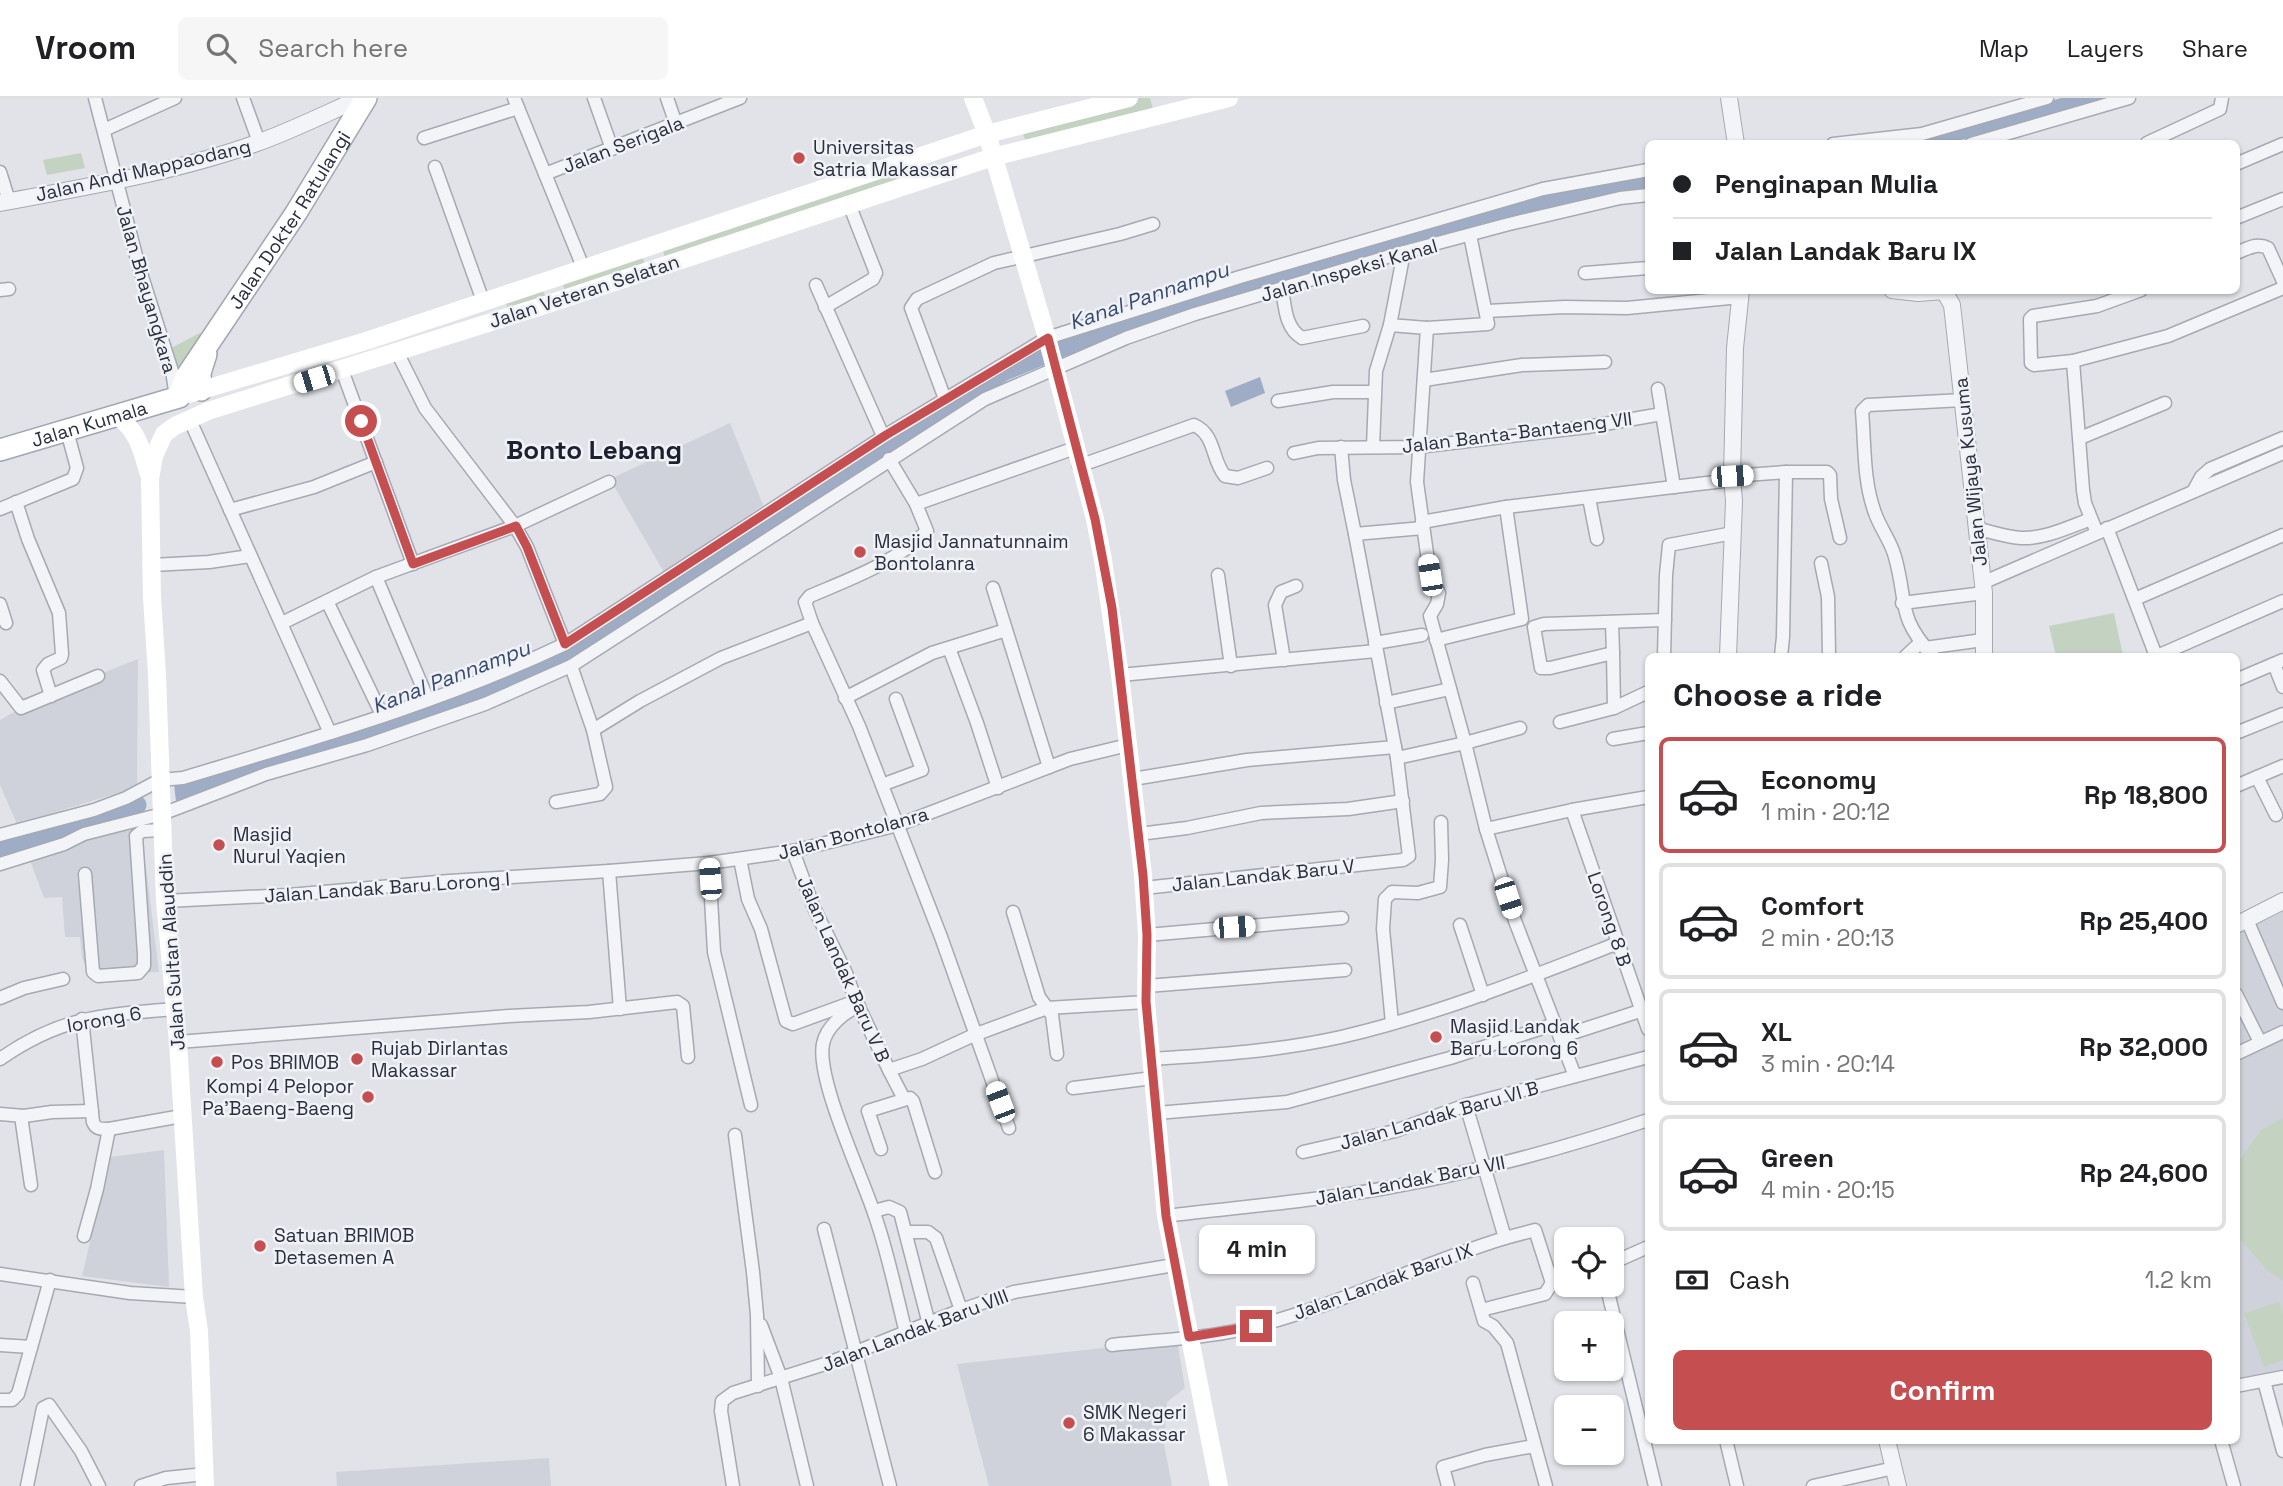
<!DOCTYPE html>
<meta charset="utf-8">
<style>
body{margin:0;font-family:"Space Grotesk",sans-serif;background:#f6f6f6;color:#202124;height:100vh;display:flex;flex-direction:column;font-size:26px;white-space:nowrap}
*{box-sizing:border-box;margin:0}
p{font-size:23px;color:#757577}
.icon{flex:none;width:38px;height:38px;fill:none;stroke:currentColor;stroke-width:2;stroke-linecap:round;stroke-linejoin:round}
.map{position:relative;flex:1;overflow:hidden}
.sheet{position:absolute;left:1645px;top:555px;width:595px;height:791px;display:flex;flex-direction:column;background:#fff;border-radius:10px;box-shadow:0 2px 5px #0004}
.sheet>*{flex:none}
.top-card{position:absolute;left:1645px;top:42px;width:595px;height:154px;border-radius:10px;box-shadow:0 2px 5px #0004;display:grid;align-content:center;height:154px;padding:0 28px;background:#fff}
.fabs{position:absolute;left:1554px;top:1129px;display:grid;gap:14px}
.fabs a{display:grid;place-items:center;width:70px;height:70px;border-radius:10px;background:#fff;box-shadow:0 2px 5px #0004;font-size:35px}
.end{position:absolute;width:32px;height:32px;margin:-16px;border:9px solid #c54e51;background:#fff;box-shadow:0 0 0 4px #fff}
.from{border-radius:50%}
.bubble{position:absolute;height:49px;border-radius:10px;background:#fff;box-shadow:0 2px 5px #0004;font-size:23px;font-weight:700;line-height:49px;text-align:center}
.car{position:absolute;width:21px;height:42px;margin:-21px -10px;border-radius:9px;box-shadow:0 0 5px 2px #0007;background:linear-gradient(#fff 24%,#345 0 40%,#fff 0 76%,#345 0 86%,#fff 0)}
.top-card b{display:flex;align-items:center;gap:24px;height:66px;font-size:26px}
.top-card b+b{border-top:2px solid #e0e0e0}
.top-card i{width:18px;height:18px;background:#202124}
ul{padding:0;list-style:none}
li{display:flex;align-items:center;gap:21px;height:116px;margin:0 14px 10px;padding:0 14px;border:4px solid #e0e0e0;border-radius:10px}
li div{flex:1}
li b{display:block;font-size:26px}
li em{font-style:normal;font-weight:700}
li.active{border-color:#c54e51}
li>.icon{width:63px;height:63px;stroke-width:1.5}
h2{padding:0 28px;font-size:32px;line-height:84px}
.pay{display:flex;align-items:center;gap:18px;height:77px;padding:0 28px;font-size:26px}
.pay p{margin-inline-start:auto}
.action{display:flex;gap:14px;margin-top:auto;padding:14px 28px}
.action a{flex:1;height:80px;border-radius:10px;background:#c54e51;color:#fff;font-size:28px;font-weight:700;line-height:80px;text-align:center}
header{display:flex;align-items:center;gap:42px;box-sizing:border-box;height:98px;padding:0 35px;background:#fff;border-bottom:2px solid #e0e0e0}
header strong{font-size:33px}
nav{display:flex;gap:38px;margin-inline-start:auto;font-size:24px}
.search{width:490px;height:63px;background:#f6f6f6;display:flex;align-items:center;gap:18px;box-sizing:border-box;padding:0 24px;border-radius:10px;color:#757577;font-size:26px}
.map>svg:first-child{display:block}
.built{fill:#cfd2da}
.green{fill:#c4d2c2}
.water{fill:#9eacc6}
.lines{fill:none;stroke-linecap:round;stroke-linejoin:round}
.river{stroke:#9eacc6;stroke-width:19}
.minor-casing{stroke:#a6a9b2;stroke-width:15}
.tertiary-casing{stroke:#a6a9b2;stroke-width:18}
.primary-casing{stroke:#a1a6b3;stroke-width:24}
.minor{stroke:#f3f4f7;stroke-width:12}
.tertiary{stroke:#f3f4f7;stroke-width:16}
.secondary{stroke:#fff;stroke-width:18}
.primary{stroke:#fff;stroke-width:21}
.route{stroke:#c54e51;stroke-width:9}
.poi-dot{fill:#c54e51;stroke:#f0f2f6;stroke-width:2.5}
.labels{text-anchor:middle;stroke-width:5;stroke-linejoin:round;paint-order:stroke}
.street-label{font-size:19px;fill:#2a2f3f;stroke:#f0f2f6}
.poi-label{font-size:19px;fill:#2a2f3f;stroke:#f0f2f6;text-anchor:start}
.water-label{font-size:21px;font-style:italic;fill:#374970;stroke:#f0f2f6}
.district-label{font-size:26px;font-weight:bold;fill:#1c2030;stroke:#f0f2f6}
</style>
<header>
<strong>Vroom</strong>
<div class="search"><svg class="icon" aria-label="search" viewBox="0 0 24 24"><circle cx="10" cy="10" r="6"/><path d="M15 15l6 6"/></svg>Search here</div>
<nav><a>Map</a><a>Layers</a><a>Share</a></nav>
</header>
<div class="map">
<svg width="2283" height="1388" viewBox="0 0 2283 1388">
<rect width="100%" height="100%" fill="#e1e3e8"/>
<g class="built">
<polygon points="730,325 763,407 665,476 610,381"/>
<polygon points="138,561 137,689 17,726 0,687 0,622 37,601"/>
<polygon points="140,721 159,874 89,877 82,859 80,839 65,839 62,799 44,800 30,762"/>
<polygon points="2283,805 2283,1277 2236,1285 2236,829"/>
<polygon points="164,1052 169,1189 82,1178 110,1059"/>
<polygon points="1177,1242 1185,1290 1167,1304 1164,1346 1172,1388 989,1388 957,1266"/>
<polygon points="549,1360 551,1388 337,1388 336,1374"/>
</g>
<g class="green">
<polygon points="1129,0 1150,0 1155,18 1028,50 1020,27"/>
<polygon points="81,55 85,70 47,77 43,62"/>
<polygon points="898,66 906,87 667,166 660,143"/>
<polygon points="639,150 647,173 567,200 560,177"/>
<polygon points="540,183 548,206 510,218 503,196"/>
<polygon points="200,235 206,244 180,271 169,251"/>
<polygon points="2114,515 2123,558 2056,558 2049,528"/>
<polygon points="2283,1020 2283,1183 2268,1173 2240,1141 2236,1129 2237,1065 2261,1032"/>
<polygon points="2279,1204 2283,1216 2283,1262 2264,1269 2244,1215"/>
</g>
<g class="water">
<polygon points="2061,0 2110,0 1950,45 1885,46 1920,42"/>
<polygon points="1648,77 1648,93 1131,235 1066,258 1008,282 565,565 459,612 176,703 174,686 442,601 546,562 884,345 1055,242 1213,191 1537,97"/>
<polygon points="1260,279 1265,295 1231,309 1225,293"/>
<polygon points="135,701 136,713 63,739 61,723"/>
<polygon points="51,725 52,742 0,761 0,739"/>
</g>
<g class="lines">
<polyline class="river" points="0,753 137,707"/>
<g class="minor-casing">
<g id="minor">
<polyline points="95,0 139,169 172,273 176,299"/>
<polyline points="243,0 259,44"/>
<polyline points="514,0 583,169"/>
<polyline points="594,0 612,51"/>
<polyline points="667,0 676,26"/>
<polyline points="104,32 175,0"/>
<polyline points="424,40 518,10"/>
<polyline points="2147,45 2220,11 2222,0"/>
<polyline points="1833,46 1922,36 2047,0"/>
<polyline points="1971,46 2129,0"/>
<polyline points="2236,66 2283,46"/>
<polyline points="435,69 483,203"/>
<polyline points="0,74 9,103"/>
<polyline points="545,76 740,0"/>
<polyline points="2236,120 2283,101"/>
<polyline points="1404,154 1390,227 1427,230 1417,384 1430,477 1439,495 1437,506 1430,518 1465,645 1520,630"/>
<path d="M2236,155C2247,151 2257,144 2268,150L2283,183"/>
<polyline points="1585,175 1648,170"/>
<polyline points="816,187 883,338"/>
<path d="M1282,191C1285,208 1285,230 1302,240L1363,228"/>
<polyline points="0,192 9,191"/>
<polyline points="825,209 873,181 876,175 849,106"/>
<polyline points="1487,213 1565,209 1627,210 1740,199"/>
<polyline points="1427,230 1488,226 1470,137"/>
<polyline points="397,254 425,310 515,428 527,449 565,546"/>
<polyline points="2073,263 2034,267 2031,265 2030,221 2033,218 2097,208 2141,192"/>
<polyline points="342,272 413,466"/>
<polyline points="1424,282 1522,267 1605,264"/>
<polyline points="1658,291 1674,389"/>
<polyline points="945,301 911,210 917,201 994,165 1120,136 1153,126"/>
<polyline points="1278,303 1333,294 1374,294"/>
<polyline points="189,320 330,635"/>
<polyline points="2080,340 2165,305"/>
<polyline points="1341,349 1344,382 1355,436"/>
<polyline points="1373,349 1376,273 1390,227"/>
<polyline points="1294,355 1318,350 1418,349 1587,329 1656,317"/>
<path d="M889,361L916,406L927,433C895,465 850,481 810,498L805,504L812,525L859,628L941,839L1009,1030"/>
<path d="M1079,368L1194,327C1216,337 1211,361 1225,378L1238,380L1267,370"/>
<polyline points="1732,378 1786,374 1827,374 1830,377 1831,401 1840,440"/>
<polyline points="2194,392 2201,379 2210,371 2283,340"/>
<polyline points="1589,400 1597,441"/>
<polyline points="16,404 28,441 59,515 62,556 61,560 48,566 43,572 51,598"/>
<polyline points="916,406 1075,350"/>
<polyline points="0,411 73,381 77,370 67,333"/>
<polyline points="230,412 314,389 376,364"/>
<polyline points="1422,424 1506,409 1732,382"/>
<path d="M1976,430C1991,434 2006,439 2021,440C2045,441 2069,429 2091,421"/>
<polyline points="2107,430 2156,558"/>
<polyline points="2097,435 2085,405 2083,392 2073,263 2168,238 2283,190"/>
<polyline points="1821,465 1828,499 1829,558"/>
<polyline points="152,467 209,464 250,458"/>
<polyline points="1218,477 1231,568"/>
<polyline points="376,479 428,602"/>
<polyline points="1982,485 2283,355"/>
<polyline points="993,490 1049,669"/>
<polyline points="2135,501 2283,437"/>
<polyline points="327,503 382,617"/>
<polyline points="1902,505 1984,495"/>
<polyline points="0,506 6,525"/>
<polyline points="1612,524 1613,555"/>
<polyline points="282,525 376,479 515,428 609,384"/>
<polyline points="1436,542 1522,521 1506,409"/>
<polyline points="1375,545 1422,537"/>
<polyline points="949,550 977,625 998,690"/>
<polyline points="1925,550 1983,542"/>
<polyline points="1664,558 1666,477 1669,447 1733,435"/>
<polyline points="1781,558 1783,539 1786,374"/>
<polyline points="1906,558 1920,545"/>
<path d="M1933,558C1896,518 1908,505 1895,459C1891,443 1880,430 1875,415C1863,383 1865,347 1862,313L1868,307L1963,302"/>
<polyline points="2157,558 2283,503"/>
<polyline points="1284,562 1275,507 1281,494 1296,488"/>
<polyline points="2274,566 2283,589"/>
<polyline points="571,568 985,301 1126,240 1195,216 1404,154 1509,126 1620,100 1648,97"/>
<polyline points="1120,577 1376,553"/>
<polyline points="2236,582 2283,562"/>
<polyline points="0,583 21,610 98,578"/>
<polyline points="845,600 932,555 1006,532"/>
<polyline points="1386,605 1450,591"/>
<polyline points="1614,610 1613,555 1550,570 1541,570 1534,529 1544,526 1665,522"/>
<polyline points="1560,624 1614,610 1648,594"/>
<polyline points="593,632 640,603 721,560 812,525"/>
<polyline points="2236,635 2283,616"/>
<polyline points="1613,641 1648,635"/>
<polyline points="1397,660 1465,645 1486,731 1515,823 1575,978"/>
<polyline points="2257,679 2276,717"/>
<polyline points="1133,681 1247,662 1395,649"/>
<polyline points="887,685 922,672 896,601"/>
<polyline points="2236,688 2283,668"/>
<polyline points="1572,712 1648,931"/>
<polyline points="1486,731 1572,712 1648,699"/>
<polyline points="1139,736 1187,730 1261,715 1348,711 1403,703"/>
<path d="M0,737L94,712L126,700L160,682L183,680C312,641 443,604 565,546L886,337L1047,240L1240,179L1543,91L1648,72"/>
<polyline points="793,753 814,810 846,875 856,903 889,972 922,961 974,937 1047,910 1146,904"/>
<polyline points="740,761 748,801 761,831 786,923 793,926 856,903"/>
<polyline points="709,765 714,854 751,1007"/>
<polyline points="0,766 64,746 84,736 162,716 266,676 367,647 485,606 571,568 593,632 606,689 600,696 556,704"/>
<polyline points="609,773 620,911"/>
<polyline points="85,776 93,874 98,878 138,875 144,868 144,856 136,738 142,733 163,732"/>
<polyline points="1144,790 1403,762 1409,758 1397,660 1355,436 1423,430"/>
<polyline points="165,803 289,797 449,783 609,773 709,765 793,753 898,727 1070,661 1128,647"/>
<polyline points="1013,814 1039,899 1052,917 1057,956"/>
<polyline points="2247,822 2283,905"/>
<polyline points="1460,827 1483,897"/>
<polyline points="1147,837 1342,820"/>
<polyline points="1147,888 1345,872"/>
<polyline points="2236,896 2260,944"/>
<polyline points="0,900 24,890 63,881"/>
<path d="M859,908C844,914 826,929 823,946C816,981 862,1078 874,1115C888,1154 896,1196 906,1235"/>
<path d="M82,921L93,1024C96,1032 102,1031 109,1031L182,1018"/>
<polyline points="1392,925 1383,831 1385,801 1392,794 1418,795 1440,789 1442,762 1441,724"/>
<polyline points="1560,939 1646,911"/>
<polyline points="178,944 509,918 589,914 677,904 683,908 688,959"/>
<polyline points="2236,956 2283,934"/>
<path d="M0,961C62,918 102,917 175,911"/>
<path d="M1151,961C1216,957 1278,953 1341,939C1436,917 1528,880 1618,845"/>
<polyline points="889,972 904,1001"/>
<polyline points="1073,990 1153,980"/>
<polyline points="1157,1015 1287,1004 1450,960 1555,926"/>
<polyline points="0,1016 24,1018 52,1014 92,1013"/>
<polyline points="21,1018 31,1087"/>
<polyline points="735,1037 753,1174 757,1217 758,1288"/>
<polyline points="881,1051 868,1013 910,1000 913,1003 935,1074"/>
<polyline points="1303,1054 1395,1033 1466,1007 1648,959"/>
<polyline points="874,1113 889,1109 900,1114 929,1226"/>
<path d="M1166,1118C1223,1111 1280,1106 1336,1098C1442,1083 1547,1056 1648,1022"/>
<polyline points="824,1131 890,1388"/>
<polyline points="907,1134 928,1134 936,1140 961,1212"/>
<polyline points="84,1138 97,1091 109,1031"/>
<polyline points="1505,1140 1535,1132 1552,1185"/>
<polyline points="1612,1165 1648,1149"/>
<polyline points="0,1176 130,1195 194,1199"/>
<polyline points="1473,1185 1484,1223 1493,1228 1507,1245 1546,1388"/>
<polyline points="1606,1186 1655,1388"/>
<polyline points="1481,1212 1545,1196 1552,1185"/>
<polyline points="761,1227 781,1280 807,1388"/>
<polyline points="0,1247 31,1249"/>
<path d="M1112,1247C1155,1242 1201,1241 1244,1231C1334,1210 1416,1167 1505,1140L1466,1007"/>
<polyline points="2264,1283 2283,1353"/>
<polyline points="2236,1288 2283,1279"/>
<polyline points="0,1302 12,1302 18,1296 50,1182"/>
<polyline points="1726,1342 1737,1388"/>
<polyline points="2221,1342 2234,1388"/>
<polyline points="27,1388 43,1310 49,1307 81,1353 99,1388"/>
<polyline points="141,1388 166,1380 205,1376"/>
<polyline points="733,1388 721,1313 722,1303 733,1295 831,1264 961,1212 1014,1194 1174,1167"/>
<polyline points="1448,1388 1443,1369 1485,1357 1534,1348"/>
<polyline points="1813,1388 1894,1370"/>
</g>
</g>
<g class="tertiary-casing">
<g id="tertiary">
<polyline points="1729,0 1736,46"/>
<path d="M0,105C85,89 176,74 257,45C293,32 327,15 361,0"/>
<polyline points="1892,192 1918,195 1944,193 1952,207 1984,495 1984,558"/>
<polyline points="1728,558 1734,403 1732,378 1735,250 1741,192"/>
<polyline points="2236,827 2283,803"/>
<polyline points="1887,1342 1898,1388"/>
</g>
</g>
<g class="primary-casing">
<g id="primary">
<polyline points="201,292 200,275 206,256"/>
<path id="s1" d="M0,352L179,299L186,279L296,115L366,0"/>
</g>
</g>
<use href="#minor" class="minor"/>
<use href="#tertiary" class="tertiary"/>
<g class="secondary">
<polyline points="973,0 987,36 1047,240 1095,421 1103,462 1120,577 1143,777 1147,837 1146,904 1166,1118 1219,1388"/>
<polyline points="189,296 366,243 987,36 1129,0"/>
<path d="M117,318C137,332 142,351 148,374"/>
<polyline points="205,1388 199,1233 194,1199 178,944 165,803 157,576 152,500 150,381 154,358 164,336 175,328 208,313 542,208 993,59 1229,0"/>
</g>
<use href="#primary" class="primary"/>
</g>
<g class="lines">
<polyline class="route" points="361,323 413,466 516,428 527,449 565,546 886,337 1048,240 1095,421 1112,510 1143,777 1147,837 1146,904 1166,1118 1189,1239 1256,1228"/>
</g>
<g class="poi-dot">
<circle cx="799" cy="60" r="7"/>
<circle cx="860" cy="454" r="7"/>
<circle cx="219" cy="747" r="7"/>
<circle cx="1436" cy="939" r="7"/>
<circle cx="357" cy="961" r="7"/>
<circle cx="217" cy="964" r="7"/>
<circle cx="368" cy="999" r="7"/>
<circle cx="260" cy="1148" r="7"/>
<circle cx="1069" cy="1325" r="7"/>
</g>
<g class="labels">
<g class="street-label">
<text transform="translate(623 46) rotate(-21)" y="7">Jalan Serigala</text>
<text transform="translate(143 72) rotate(-13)" y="7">Jalan Andi Mappaodang</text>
<text dy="7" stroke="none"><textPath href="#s1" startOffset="396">Jalan Dokter Ratulangi</textPath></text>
<text transform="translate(1349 172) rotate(-16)" y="7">Jalan Inspeksi Kanal</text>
<text transform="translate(147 191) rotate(74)" y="7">Jalan Bhayangkara</text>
<text transform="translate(584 193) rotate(-18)" y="7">Jalan Veteran Selatan</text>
<text dy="7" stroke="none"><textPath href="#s1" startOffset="93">Jalan Kumala</textPath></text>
<text transform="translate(1517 334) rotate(-7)" y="7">Jalan Banta-Bantaeng VII</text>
<text transform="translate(1970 374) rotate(-96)" y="7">Jalan Wijaya Kusuma</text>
<text transform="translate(853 735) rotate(-15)" y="7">Jalan Bontolanra</text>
<text transform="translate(1263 777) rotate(-6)" y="7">Jalan Landak Baru V</text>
<text transform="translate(387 789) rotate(-4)" y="7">Jalan Landak Baru Lorong I</text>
<text transform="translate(1610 821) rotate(71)" y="7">Lorong 8 B</text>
<text transform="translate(171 854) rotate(-94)" y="7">Jalan Sultan Alauddin</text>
<text transform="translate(844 871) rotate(66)" y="7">Jalan Landak Baru V B</text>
<text transform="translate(104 921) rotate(-10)" y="7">lorong 6</text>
<text transform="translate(1439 1017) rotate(-16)" y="7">Jalan Landak Baru VI B</text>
<text transform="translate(1410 1082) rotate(-11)" y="7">Jalan Landak Baru VII</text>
<text transform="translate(1383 1183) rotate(-20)" y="7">Jalan Landak Baru IX</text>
<text transform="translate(915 1232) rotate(-21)" y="7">Jalan Landak Baru VIII</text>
</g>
<g class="poi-label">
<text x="813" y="56">Universitas<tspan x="813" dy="22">Satria Makassar</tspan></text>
<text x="874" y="450">Masjid Jannatunnaim<tspan x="874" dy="22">Bontolanra</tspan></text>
<text x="233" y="743">Masjid<tspan x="233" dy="22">Nurul Yaqien</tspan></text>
<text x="1450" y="935">Masjid Landak<tspan x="1450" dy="22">Baru Lorong 6</tspan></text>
<text x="371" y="957">Rujab Dirlantas<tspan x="371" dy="22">Makassar</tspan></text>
<text x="231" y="971">Pos BRIMOB</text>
<text x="354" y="995" text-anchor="end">Kompi 4 Pelopor<tspan x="354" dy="22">Pa'Baeng-Baeng</tspan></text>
<text x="274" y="1144">Satuan BRIMOB<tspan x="274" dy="22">Detasemen A</tspan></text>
<text x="1083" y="1321">SMK Negeri<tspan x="1083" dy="22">6 Makassar</tspan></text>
</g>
<g class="water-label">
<text transform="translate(1149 198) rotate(-19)" y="7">Kanal Pannampu</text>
<text transform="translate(451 579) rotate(-21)" y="7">Kanal Pannampu</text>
</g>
<g class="district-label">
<text x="594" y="361">Bonto Lebang</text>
</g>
</g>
</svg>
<div class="fabs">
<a><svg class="icon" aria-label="locate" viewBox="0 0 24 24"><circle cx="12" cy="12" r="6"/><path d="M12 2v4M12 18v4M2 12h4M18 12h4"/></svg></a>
<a>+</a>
<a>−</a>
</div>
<i class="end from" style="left:361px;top:323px"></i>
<i class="end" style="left:1256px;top:1228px"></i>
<div class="bubble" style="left:1199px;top:1127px;width:116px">4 min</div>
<i class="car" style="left:314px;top:281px;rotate:253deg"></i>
<i class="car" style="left:1732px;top:378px;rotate:87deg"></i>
<i class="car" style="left:1430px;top:477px;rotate:351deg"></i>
<i class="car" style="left:710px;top:781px;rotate:356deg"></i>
<i class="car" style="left:1508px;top:800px;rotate:162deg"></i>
<i class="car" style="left:1234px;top:829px;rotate:86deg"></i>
<i class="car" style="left:1000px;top:1004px;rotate:339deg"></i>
<div class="top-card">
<b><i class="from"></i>Penginapan Mulia</b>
<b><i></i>Jalan Landak Baru IX</b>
</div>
<section class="sheet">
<h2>Choose a ride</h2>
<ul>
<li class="active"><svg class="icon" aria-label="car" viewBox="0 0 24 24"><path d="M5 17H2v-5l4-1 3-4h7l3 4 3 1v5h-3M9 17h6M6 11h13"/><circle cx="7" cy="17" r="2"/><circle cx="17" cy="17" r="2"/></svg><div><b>Economy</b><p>1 min · 20:12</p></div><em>Rp 18,800</em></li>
<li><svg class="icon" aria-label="car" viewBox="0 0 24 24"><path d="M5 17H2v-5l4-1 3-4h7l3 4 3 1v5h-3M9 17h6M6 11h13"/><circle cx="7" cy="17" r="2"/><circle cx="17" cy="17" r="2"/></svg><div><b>Comfort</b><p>2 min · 20:13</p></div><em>Rp 25,400</em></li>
<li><svg class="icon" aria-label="car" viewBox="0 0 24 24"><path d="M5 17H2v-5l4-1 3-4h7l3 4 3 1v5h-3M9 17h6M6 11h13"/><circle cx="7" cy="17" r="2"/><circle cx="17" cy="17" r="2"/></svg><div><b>XL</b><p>3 min · 20:14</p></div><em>Rp 32,000</em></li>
<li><svg class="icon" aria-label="car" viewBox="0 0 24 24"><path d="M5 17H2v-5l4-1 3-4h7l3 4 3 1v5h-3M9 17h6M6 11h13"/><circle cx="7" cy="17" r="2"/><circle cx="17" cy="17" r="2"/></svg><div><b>Green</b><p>4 min · 20:15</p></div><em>Rp 24,600</em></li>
</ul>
<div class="pay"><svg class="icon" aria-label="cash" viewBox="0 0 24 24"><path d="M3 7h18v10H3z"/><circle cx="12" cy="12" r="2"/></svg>Cash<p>1.2 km</p></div>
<div class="action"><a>Confirm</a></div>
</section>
</div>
